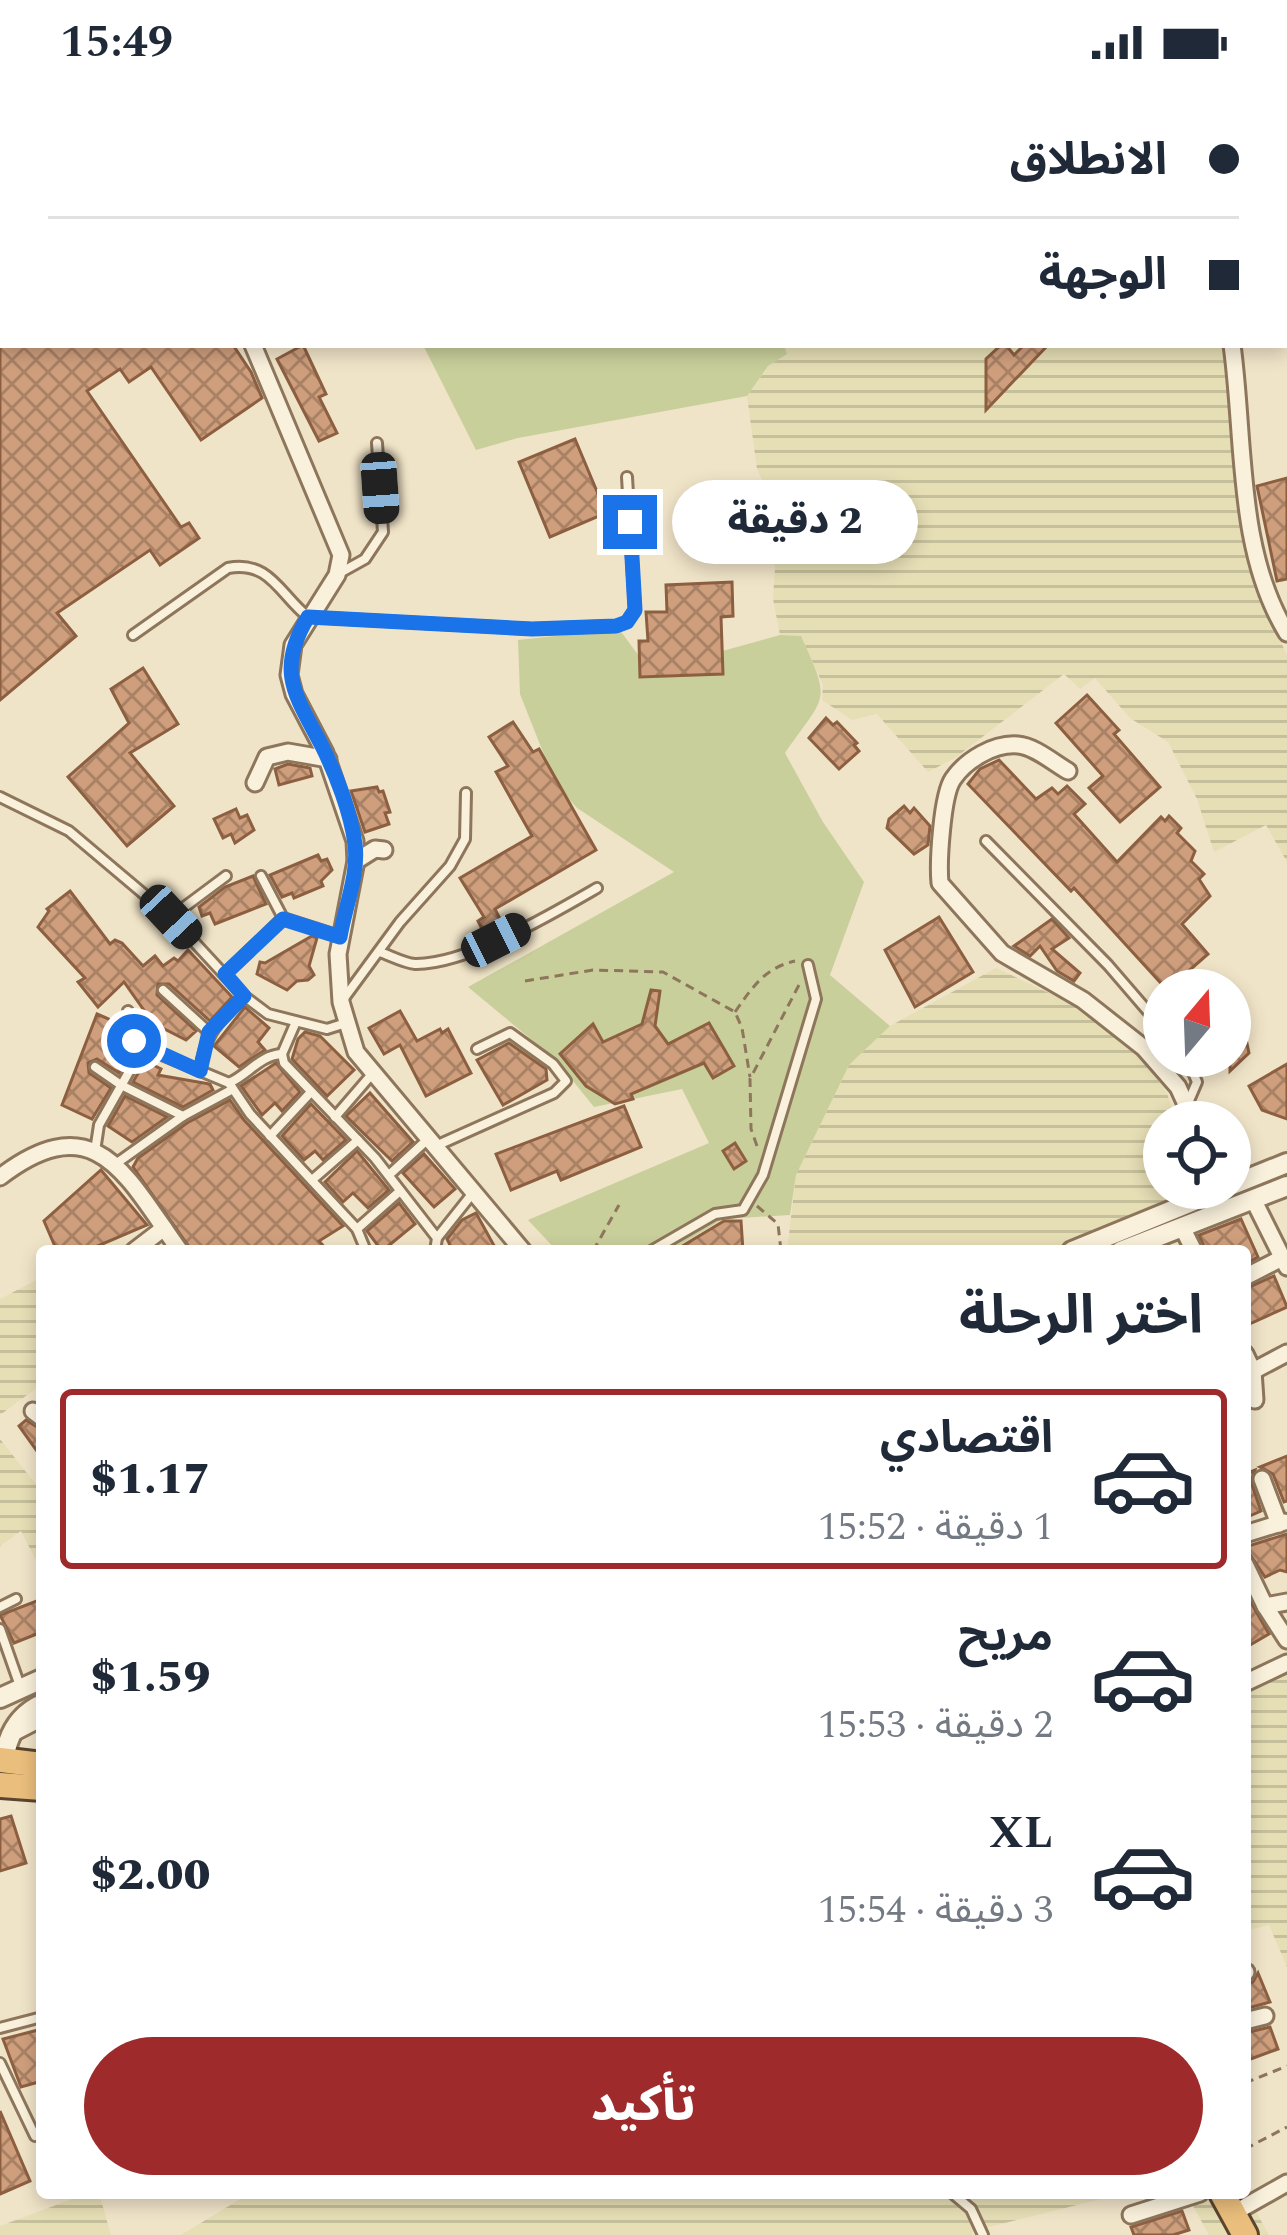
<!DOCTYPE html>
<html lang="ar">
<meta charset="utf-8">
<style>
body{margin:0;font-family:Spectral,"Noto Sans Arabic",serif;background:#f2f2f3;color:#1f2937;direction:rtl;height:100vh;display:flex;flex-direction:column;font-size:45px;white-space:nowrap}
*{box-sizing:border-box;margin:0}
p{font-size:39px;color:#747a83}
.icon{flex:none;width:66px;height:66px;fill:none;stroke:currentColor;stroke-width:2;stroke-linecap:round;stroke-linejoin:round}
.map{position:relative;flex:1;overflow:hidden;direction:ltr}
.panel{position:absolute;left:36px;top:1161px;width:1215px;height:954px;display:flex;flex-direction:column;background:#fff;border-radius:12px;box-shadow:0 6px 18px #0003;direction:rtl}
.panel>*{flex:none}
.top-card{position:absolute;left:0px;top:0px;width:1287px;height:264px;box-shadow:0 6px 18px #0003;direction:rtl;display:grid;align-content:center;height:264px;padding:0 48px;background:#fff}
.needle{width:78px;rotate:19deg}
.fabs{position:absolute;left:1143px;top:885px;display:grid;gap:24px}
.fabs a{display:grid;place-items:center;width:108px;height:108px;border-radius:50%;background:#fff;box-shadow:0 6px 18px #0003;font-size:60px}
.end{position:absolute;width:54px;height:54px;margin:-27px;border:15px solid #1a73e8;background:#fff;box-shadow:0 0 0 6px #fff}
.from{border-radius:50%}
.bubble{position:absolute;height:84px;border-radius:42px;background:#fff;box-shadow:0 6px 18px #0003;font-size:39px;font-weight:800;line-height:84px;text-align:center;direction:rtl}
.car{position:absolute;width:36px;height:72px;margin:-36px -18px;border-radius:15px;box-shadow:0 0 9px 3px #0007;background:linear-gradient(#222 24%,#8ab4d8 0 40%,#222 0 76%,#8ab4d8 0 86%,#222 0)}
.top-card b{display:flex;align-items:center;gap:42px;height:114px;font-size:45px}
.top-card b+b{border-top:3px solid #e0e1e3}
.top-card i{width:30px;height:30px;background:#1f2937}
ul{padding:0;list-style:none}
li{display:flex;align-items:center;gap:36px;height:180px;margin:0 24px 18px;padding:0 24px;border:6px solid transparent;border-radius:12px}
li div{flex:1}
li b{display:block;font-size:45px}
li em{font-style:normal;font-weight:800}
li.active{border-color:#9e2a2b}
li>.icon{width:108px;height:108px;stroke-width:1.5}
h2{padding:0 48px;font-size:54px;line-height:144px}
.action{display:flex;gap:24px;margin-top:auto;padding:24px 48px}
.action a{flex:1;height:138px;border-radius:72px;background:#9e2a2b;color:#fff;font-size:48px;font-weight:800;line-height:138px;text-align:center}
.status{display:flex;justify-content:space-between;align-items:center;height:84px;padding:0 60px;background:#fff;direction:ltr}
.status svg{height:33px;fill:currentColor}
.map>svg:first-child{display:block}
.farmland{fill:url(#farmland-rules)}
.green{fill:#c9cf9b}
.building{fill:url(#building-cross-hatch);stroke:#8d5f41;stroke-width:3}
.lines{fill:none;stroke-linecap:round;stroke-linejoin:round}
.service-casing{stroke:#8d765c;stroke-width:14}
.minor-casing{stroke:#8d765c;stroke-width:21}
.tertiary-casing{stroke:#8d765c;stroke-width:24}
.trunk-casing{stroke:#5b4430;stroke-width:30}
.path{stroke:#8d765c;stroke-width:3;stroke-dasharray:9 6;stroke-linecap:butt}
.service{stroke:#faf1dc;stroke-width:8}
.minor{stroke:#faf1dc;stroke-width:15}
.tertiary{stroke:#faf1dc;stroke-width:18}
.trunk{stroke:#eabe7c;stroke-width:24}
.route{stroke:#1a73e8;stroke-width:15}
</style>
<div class="status"><b>15:49</b><svg viewBox="0 0 49 12"><path d="M0 12V9h3v3zM5 12V6h3v6zM10 12V3h3v9zM15 12V0h3v12zM26 1h20v11H26zM47 4h2v5h-2z"/></svg></div>
<div class="map">
<svg width="1287" height="2151" viewBox="0 0 1287 2151">
<defs>
<pattern id="farmland-rules" width="6" height="5" patternUnits="userSpaceOnUse" patternTransform="scale(3)"><rect width="6" height="5" fill="#e6deb5"/><path d="M0 2.5h6" fill="none" stroke="#c6bf9b"/></pattern>
<pattern id="building-cross-hatch" width="8" height="8" patternUnits="userSpaceOnUse" patternTransform="scale(3)"><rect width="8" height="8" fill="#cf9f7d"/><path d="M0 0l8 8M0 8l8-8" fill="none" stroke="#a98266"/></pattern>
</defs>
<rect width="100%" height="100%" fill="#f0e4c8"/>
<g class="farmland">
<polygon points="0,0 313,0 314,3 3,3 0,151"/>
<polygon points="784,261 1221,261 1229,285 1236,407 1253,500 1287,571 1287,778 1266,741 1214,768 1197,715 1168,658 1130,634 1095,594 1080,605 1064,590 955,674 928,688 877,630 852,636 822,616 823,601 801,552 780,551 773,515 775,484 768,439 771,415 757,385 747,312 768,282 786,270"/>
<polygon points="996,884 1077,922 1139,970 1167,1009 1176,1038 1164,1038 1164,1104 1197,1106 1046,1167 787,1167 796,1091 849,981 890,942"/>
<polygon points="42,1193 42,1300 0,1331 0,1215"/>
<polygon points="0,1355 42,1408 42,1488 21,1447 0,1462"/>
<polygon points="1287,1589 1287,1883 1269,1841 1245,1847 1245,1606"/>
<polygon points="1245,2108 1269,2151 1209,2151 1186,2109"/>
<polygon points="88,2109 99,2109 111,2151 0,2151 0,2142"/>
<polygon points="250,2109 1125,2109 973,2147 972,2151 181,2151"/>
</g>
<g class="green">
<polygon points="480,0 786,0 787,3 481,3"/>
<polygon points="423,261 784,261 787,270 768,282 747,312 518,354 476,366"/>
<path d="M619,545L650,587L780,551L801,552C832,620 826,610 785,669L823,738L864,798L830,891L890,942L849,981L796,1091L790,1131L723,1135L670,1167H557L528,1136L709,1059L682,1005L594,1023L556,976L468,903L674,788L577,724L556,701L520,610L518,556Z"/>
</g>
<g class="building">
<polygon points="0,261 233,261 251,288 262,314 201,356 151,283 129,298 120,285 87,307 181,443 189,439 199,454 160,481 150,466 57,529 76,552 0,616"/>
<polygon points="303,261 326,310 319,313 337,349 319,357 277,275"/>
<polygon points="1001,261 1006,261 1014,271 1024,261 1048,261 986,326 986,275"/>
<polygon points="575,355 606,429 550,453 519,378"/>
<polygon points="1287,394 1287,495 1277,497 1257,402"/>
<polygon points="732,498 733,532 721,533 723,590 640,593 639,557 648,557 646,528 667,528 666,501"/>
<polygon points="143,584 178,640 130,669 174,722 127,762 68,693 129,639 111,605"/>
<polygon points="1087,611 1119,646 1114,650 1160,703 1120,738 1089,704 1103,692 1056,639"/>
<polygon points="826,634 833,641 837,638 857,659 854,661 859,667 839,685 809,654"/>
<polygon points="513,638 533,668 539,665 596,766 495,825 502,839 484,849 478,837 484,833 460,794 532,752 496,688 508,682 489,653"/>
<polygon points="999,676 1036,715 1052,704 1058,710 1067,702 1085,720 1074,730 1117,778 1161,733 1165,737 1169,732 1181,744 1177,749 1195,767 1191,777 1204,790 1199,795 1210,812 1182,840 1208,870 1167,906 1074,804 1071,807 968,700 980,685"/>
<polygon points="288,680 310,684 312,692 279,701 275,685"/>
<polygon points="377,703 379,708 383,707 390,728 385,729 389,740 365,748 351,707"/>
<polygon points="904,722 910,729 914,724 930,742 928,761 914,770 887,744 889,735"/>
<polygon points="236,725 240,734 247,731 254,746 235,759 231,750 223,754 214,735"/>
<polygon points="318,771 321,777 327,775 332,786 321,797 323,802 294,814 292,809 282,813 270,791"/>
<polygon points="253,792 266,820 215,840 210,829 202,832 199,823 225,803"/>
<polygon points="70,807 110,860 115,856 122,859 143,882 155,872 163,882 174,874 178,877 188,866 232,913 210,937 169,900 158,900 157,911 196,947 186,956 153,939 124,898 98,923 78,898 85,894 38,843 49,827 47,825"/>
<polygon points="939,833 973,888 915,923 885,866"/>
<polygon points="1052,835 1069,854 1052,865 1080,889 1074,897 1057,887 1040,862 1030,872 1014,862"/>
<polygon points="312,852 317,854 309,882 314,891 308,896 297,897 287,906 257,890 260,878 265,879"/>
<polygon points="651,906 660,907 655,942 668,960 709,939 734,982 713,994 704,979 631,1010 633,1015 615,1020 586,1002 560,970 593,940 603,958 642,940"/>
<polygon points="1236,908 1249,969 1230,987 1230,909"/>
<polygon points="245,923 269,944 258,958 265,966 239,983 214,962"/>
<polygon points="400,927 417,957 440,945 442,949 448,945 471,989 426,1012 400,961 384,970 369,944"/>
<polygon points="97,930 111,936 104,954 131,967 119,989 97,975 88,979 89,989 111,1004 92,1035 62,1021"/>
<polygon points="305,948 320,952 354,986 327,1012 292,975 298,955"/>
<polygon points="509,959 546,985 547,996 503,1021 477,976"/>
<polygon points="145,977 161,985 158,991 210,1000 213,1006 183,1023 133,998"/>
<polygon points="276,979 300,1008 282,1027 275,1019 262,1031 241,1002"/>
<polygon points="1287,980 1287,1035 1262,1026 1249,1002"/>
<polygon points="370,1009 413,1058 392,1077 346,1032"/>
<polygon points="125,1012 167,1033 132,1058 108,1042"/>
<polygon points="230,1016 244,1036 343,1142 319,1157 328,1167 192,1167 133,1083 138,1074 187,1039"/>
<polygon points="311,1020 346,1056 323,1076 315,1067 304,1076 282,1052"/>
<polygon points="624,1022 641,1063 561,1096 557,1087 511,1106 496,1070"/>
<polygon points="735,1059 746,1077 734,1085 723,1067"/>
<polygon points="357,1067 389,1106 368,1124 353,1109 343,1118 325,1098"/>
<polygon points="424,1070 455,1105 434,1123 403,1089"/>
<polygon points="101,1086 147,1141 86,1167 57,1167 44,1137"/>
<polygon points="399,1119 415,1140 382,1167 367,1147"/>
<polygon points="476,1129 497,1167 453,1167 447,1155 462,1136"/>
<polygon points="1241,1135 1258,1173 1245,1180 1245,1167 1206,1167 1199,1151"/>
<polygon points="724,1137 741,1137 743,1167 674,1167"/>
<polygon points="1274,1192 1287,1223 1245,1242 1245,1205"/>
<polygon points="26,1336 42,1346 42,1374 19,1342"/>
<polygon points="1287,1372 1287,1417 1284,1418 1273,1390 1260,1383"/>
<polygon points="1255,1386 1251,1398 1261,1427 1245,1434 1245,1390"/>
<polygon points="1287,1450 1287,1488 1280,1486 1265,1493 1245,1463"/>
<polygon points="1245,1508 1269,1550 1245,1564"/>
<polygon points="42,1515 42,1548 14,1559 0,1531"/>
<polygon points="11,1732 26,1779 0,1787 0,1735"/>
<polygon points="1258,1889 1270,1918 1245,1925 1245,1900 1253,1898"/>
<polygon points="1270,1943 1278,1965 1245,1977 1245,1949"/>
<polygon points="42,1945 42,1997 21,2003 3,1955"/>
<polygon points="0,2027 30,2097 0,2110"/>
<polygon points="1182,2127 1189,2146 1173,2151 1134,2151 1131,2143"/>
</g>
<g class="lines">
<g class="service-casing">
<g id="service">
<polyline points="338,490 365,475 383,448 377,359"/>
<path d="M133,551L228,484C270,476 280,511 308,533L532,545L616,542L627,538L635,527L627,393"/>
<polyline points="0,713 69,747 171,833 244,912 268,930 327,945 346,939"/>
<polyline points="986,757 1108,881 1164,946"/>
<polyline points="261,792 283,834 339,852"/>
<polyline points="171,833 226,792"/>
<path d="M380,868C391,872 404,879 415,880C466,881 552,830 597,804"/>
<polyline points="225,890 283,834"/>
<polyline points="163,906 209,948"/>
<polyline points="342,917 400,838 450,782 465,755 466,709"/>
<polyline points="128,927 134,957 143,963 229,999 250,1030 357,1145 366,1167"/>
<polyline points="295,940 282,970 284,979 375,1074 437,1154 435,1167"/>
<polyline points="1186,972 1197,998 1188,1019"/>
<polyline points="95,983 121,1001 183,1032"/>
<path d="M200,987C205,948 218,939 244,912"/>
<path d="M229,999C249,990 260,971 282,970"/>
<polyline points="335,1033 372,990"/>
<polyline points="270,1052 311,1008"/>
<polyline points="438,1061 554,1009 566,997 553,980 510,949 477,965"/>
<polyline points="95,1067 99,1041 143,963"/>
<polyline points="117,1079 183,1032 233,1005"/>
<polyline points="389,1091 428,1055"/>
<polyline points="312,1096 358,1056"/>
<polyline points="357,1145 400,1107"/>
<polyline points="437,1154 472,1110"/>
<polyline points="651,1167 715,1130 743,1126 763,1091 816,915 808,881"/>
<polyline points="0,1523 16,1515"/>
<polyline points="0,1545 20,1602"/>
<polyline points="0,1944 42,1933"/>
<polyline points="0,1979 35,2052"/>
<polyline points="952,2109 971,2125 983,2151"/>
</g>
</g>
<g class="minor-casing">
<g id="minor">
<polyline points="1125,0 1126,3"/>
<polyline points="0,8 3,12"/>
<polyline points="253,261 341,471 337,491 293,561 289,591 294,610 325,669 355,757 356,777 338,870 341,918 356,968 523,1167"/>
<path d="M1232,261C1245,354 1236,466 1287,549"/>
<path d="M1068,687C1054,679 1034,662 1018,661C994,659 966,676 953,695C942,711 938,778 940,799L1002,869L1083,916L1144,964L1178,1003L1194,1038"/>
<polyline points="255,699 267,673 288,668 328,675"/>
<polyline points="356,777 375,765 384,766"/>
<path d="M0,1093C97,1019 127,1094 180,1167"/>
<polyline points="1253,1115 1287,1183"/>
<polyline points="1182,1143 1194,1167"/>
<polyline points="134,1167 164,1144"/>
<polyline points="1245,1193 1282,1174"/>
<polyline points="1245,1270 1253,1287 1255,1316"/>
<polyline points="1253,1287 1287,1269"/>
<polyline points="33,1327 42,1334"/>
<polyline points="1262,1395 1279,1440"/>
<polyline points="1245,1450 1284,1438"/>
<polyline points="1245,1480 1265,1522 1287,1518"/>
<polyline points="1265,1522 1287,1556"/>
<polyline points="1245,1599 1287,1579"/>
<polyline points="15,1648 42,1634"/>
<polyline points="1245,1888 1246,1888"/>
<polyline points="1245,1937 1265,1932"/>
<polyline points="1232,2130 1287,2099"/>
<polyline points="1131,2131 1200,2109"/>
</g>
</g>
<g class="tertiary-casing">
<g id="tertiary">
<polyline points="1230,1102 1287,1079"/>
<polyline points="1072,1167 1226,1104"/>
<polyline points="1121,1167 1287,1102"/>
<polyline points="0,1614 42,1595"/>
<path d="M4,1677C7,1652 18,1631 42,1620"/>
</g>
</g>
<g class="trunk-casing">
<g id="trunk">
<polyline points="0,1676 42,1681"/>
<polyline points="0,1701 42,1704"/>
<polyline points="1222,2109 1245,2151"/>
</g>
</g>
<g class="path">
<polyline points="0,101 3,98"/>
<polyline points="525,897 593,886 663,888 735,928 742,944 750,993"/>
<path d="M735,928C752,904 764,884 795,877"/>
<polyline points="757,1062 751,1045 750,995 800,899"/>
<polyline points="757,1122 778,1140 781,1167"/>
<polyline points="593,1167 619,1121"/>
<polyline points="1245,1999 1287,1982"/>
<polyline points="1245,2065 1287,2043"/>
</g>
<use href="#service" class="service"/>
<use href="#minor" class="minor"/>
<use href="#tertiary" class="tertiary"/>
<use href="#trunk" class="trunk"/>
</g>
<g class="lines">
<path class="route" d="M134,957L200,987L209,948L244,912L225,890L283,835L340,853C345,823 359,790 355,760C351,729 336,690 322,662C296,612 275,588 308,533L532,545L616,542L627,538L635,526L630,438"/>
</g>
</svg>
<div class="fabs">
<a><svg class="needle" viewBox="-14 -14 28 28"><path d="M0-13l5 13h-10z" fill="#e53935"/><path d="M0 13l5-13h-10z" fill="#747a83"/></svg></a>
<a><svg class="icon" aria-label="locate" viewBox="0 0 24 24"><circle cx="12" cy="12" r="6"/><path d="M12 2v4M12 18v4M2 12h4M18 12h4"/></svg></a>
</div>
<i class="end from" style="left:134px;top:957px"></i>
<i class="end" style="left:630px;top:438px"></i>
<div class="bubble" style="left:672px;top:396px;width:246px">2 دقيقة</div>
<i class="car" style="left:380px;top:404px;rotate:176deg"></i>
<i class="car" style="left:171px;top:833px;rotate:137deg"></i>
<i class="car" style="left:496px;top:856px;rotate:63deg"></i>
<div class="top-card">
<b><i class="from"></i>الانطلاق</b>
<b><i></i>الوجهة</b>
</div>
<section class="panel">
<h2>اختر الرحلة</h2>
<ul>
<li class="active"><svg class="icon" aria-label="car" viewBox="0 0 24 24"><path d="M5 17H2v-5l4-1 3-4h7l3 4 3 1v5h-3M9 17h6M6 11h13"/><circle cx="7" cy="17" r="2"/><circle cx="17" cy="17" r="2"/></svg><div><b>اقتصادي</b><p>1 دقيقة · 15:52</p></div><em>$1.17</em></li>
<li><svg class="icon" aria-label="car" viewBox="0 0 24 24"><path d="M5 17H2v-5l4-1 3-4h7l3 4 3 1v5h-3M9 17h6M6 11h13"/><circle cx="7" cy="17" r="2"/><circle cx="17" cy="17" r="2"/></svg><div><b>مريح</b><p>2 دقيقة · 15:53</p></div><em>$1.59</em></li>
<li><svg class="icon" aria-label="car" viewBox="0 0 24 24"><path d="M5 17H2v-5l4-1 3-4h7l3 4 3 1v5h-3M9 17h6M6 11h13"/><circle cx="7" cy="17" r="2"/><circle cx="17" cy="17" r="2"/></svg><div><b>XL</b><p>3 دقيقة · 15:54</p></div><em>$2.00</em></li>
</ul>
<div class="action"><a>تأكيد</a></div>
</section>
</div>
